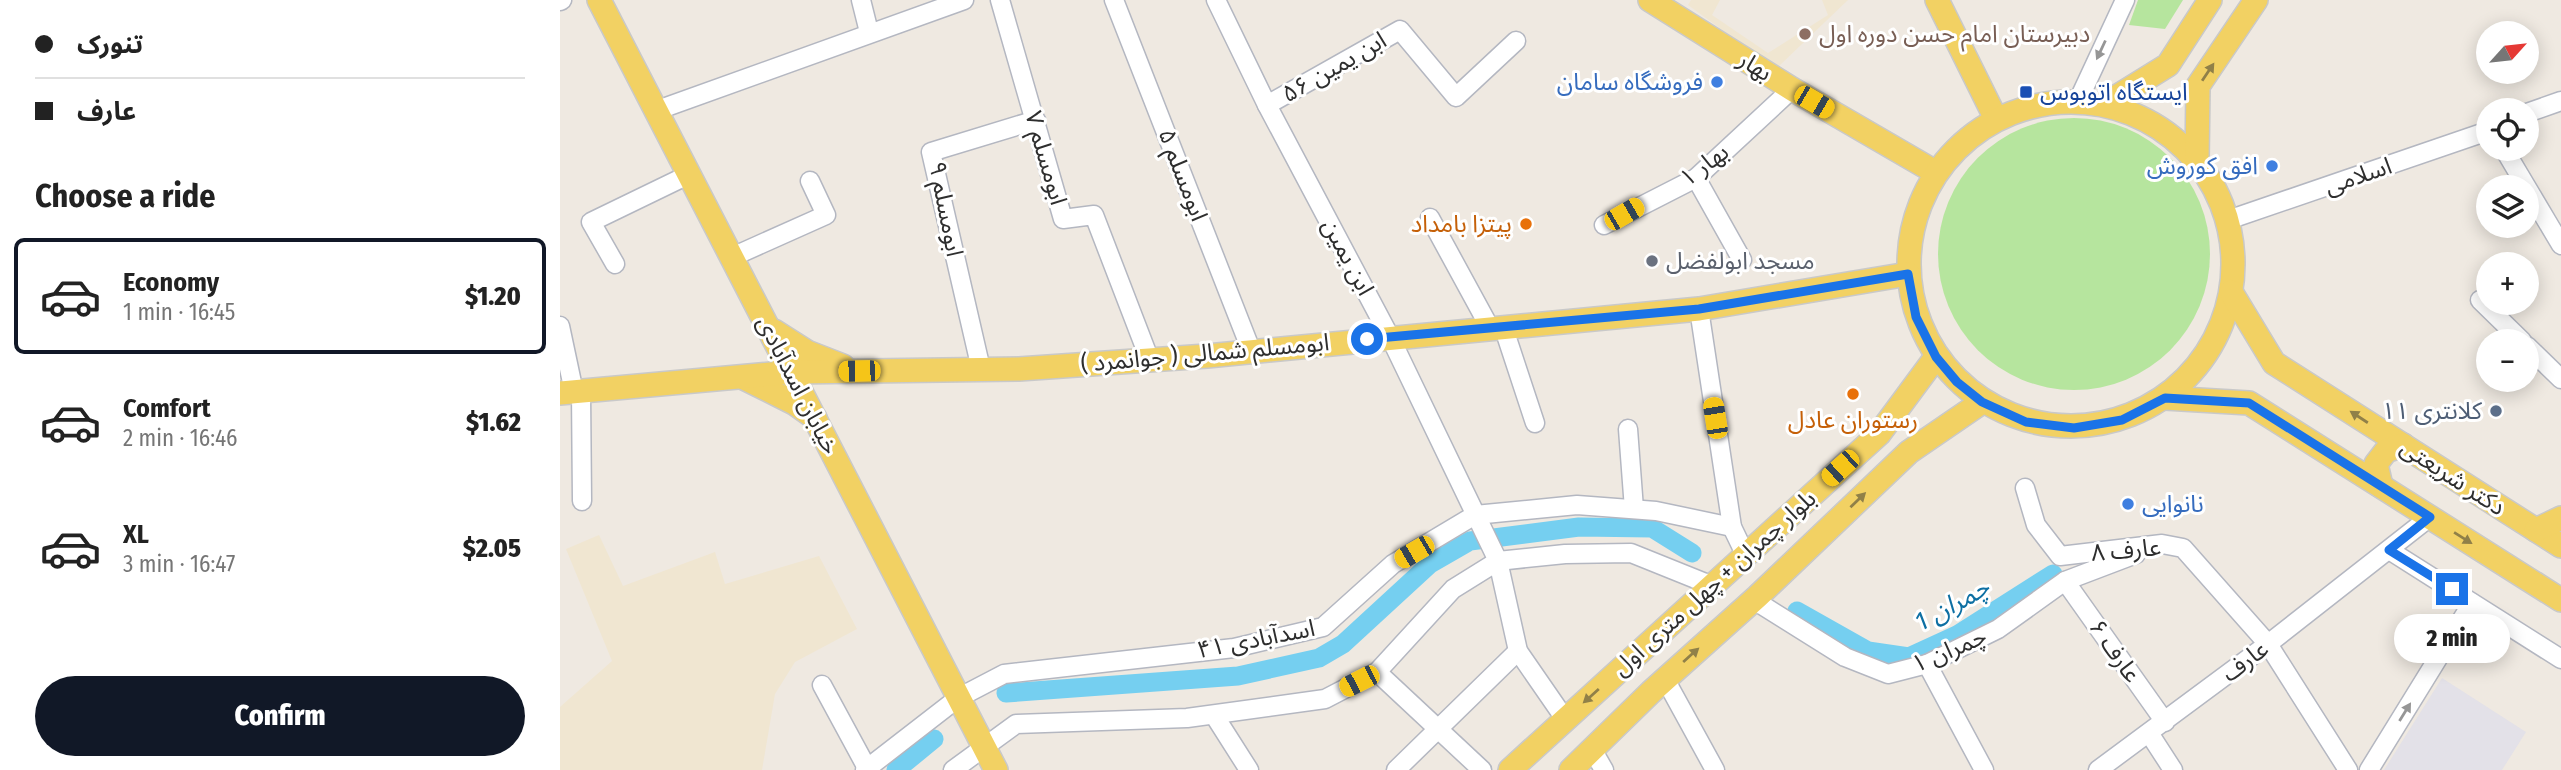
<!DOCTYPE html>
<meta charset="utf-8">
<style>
body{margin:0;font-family:"Fira Sans Condensed","Noto Sans Arabic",sans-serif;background:#f6f6f6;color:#222;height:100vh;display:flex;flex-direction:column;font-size:26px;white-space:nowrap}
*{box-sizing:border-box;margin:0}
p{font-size:23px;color:#767676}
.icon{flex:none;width:38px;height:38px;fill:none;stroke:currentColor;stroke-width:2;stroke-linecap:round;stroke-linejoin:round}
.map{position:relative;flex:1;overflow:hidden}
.drawer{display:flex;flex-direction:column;background:#fff;width:560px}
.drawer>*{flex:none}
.guide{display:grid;align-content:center;height:154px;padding:0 35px;background:#fff}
.needle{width:46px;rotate:63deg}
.tools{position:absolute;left:1916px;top:21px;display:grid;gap:14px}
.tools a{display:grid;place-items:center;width:63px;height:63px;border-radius:50%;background:#fff;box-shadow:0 4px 18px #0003;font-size:35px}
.end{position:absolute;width:32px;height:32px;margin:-16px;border:9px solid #1a73e8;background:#fff;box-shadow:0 0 0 4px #fff}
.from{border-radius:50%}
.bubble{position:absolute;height:49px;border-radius:24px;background:#fff;box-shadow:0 4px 18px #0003;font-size:23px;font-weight:800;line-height:49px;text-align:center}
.car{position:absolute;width:21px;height:42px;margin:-21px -10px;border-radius:9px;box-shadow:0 0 5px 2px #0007;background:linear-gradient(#f5c518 24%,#345 0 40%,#f5c518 0 76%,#345 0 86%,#f5c518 0)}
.guide b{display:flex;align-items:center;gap:24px;height:66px;font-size:26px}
.guide b+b{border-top:2px solid #e0e0e0}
.guide i{width:18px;height:18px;background:#222}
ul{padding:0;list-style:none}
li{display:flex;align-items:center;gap:21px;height:116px;margin:0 14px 10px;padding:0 21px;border:4px solid transparent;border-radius:10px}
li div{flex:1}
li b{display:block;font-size:26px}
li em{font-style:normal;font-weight:800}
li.selected{border-color:#111827}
li>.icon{width:63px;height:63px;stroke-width:1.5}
h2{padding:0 35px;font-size:32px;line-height:84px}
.primary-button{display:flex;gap:14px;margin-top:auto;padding:14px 35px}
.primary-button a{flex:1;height:80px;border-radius:42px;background:#111827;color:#fff;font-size:28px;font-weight:800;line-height:80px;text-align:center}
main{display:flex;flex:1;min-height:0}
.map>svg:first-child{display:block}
.industrial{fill:#e3e1e8}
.education{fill:#f0e6d1}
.green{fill:#b6e59e}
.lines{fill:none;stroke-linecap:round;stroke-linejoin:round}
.canal{stroke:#75cff0;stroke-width:19}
.minor-casing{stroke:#b4b7c1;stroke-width:21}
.major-casing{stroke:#c9c9c9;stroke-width:26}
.minor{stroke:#fff;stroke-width:18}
.major{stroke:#f2d163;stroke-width:23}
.oneway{fill:#969696}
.oneway2{fill:#908048}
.route{stroke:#1a73e8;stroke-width:9}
.education-dot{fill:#8d6e63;stroke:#fff;stroke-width:2.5}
.shop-dot{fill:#3f7fe0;stroke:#fff;stroke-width:2.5}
.transit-dot{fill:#1a4fb4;stroke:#fff;stroke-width:2.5}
.food-dot{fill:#e8710a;stroke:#fff;stroke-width:2.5}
.worship-dot{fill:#6b7280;stroke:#fff;stroke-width:2.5}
.service-dot{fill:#5c6f8a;stroke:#fff;stroke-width:2.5}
.labels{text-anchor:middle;stroke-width:6;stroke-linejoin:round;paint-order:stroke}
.education-label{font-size:24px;fill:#785e54;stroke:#fff;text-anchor:start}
.street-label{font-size:24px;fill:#2e2e2e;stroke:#fff}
.shop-label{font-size:24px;fill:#366cbe;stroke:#fff;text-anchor:end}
.transit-label{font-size:24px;fill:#164399;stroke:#fff;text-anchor:start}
.food-label{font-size:24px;fill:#c56008;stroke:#fff;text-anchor:end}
.worship-label{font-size:24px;fill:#5b616d;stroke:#fff;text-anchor:start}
.service-label{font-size:24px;fill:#4e5e75;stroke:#fff;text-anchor:end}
.water-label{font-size:26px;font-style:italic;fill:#0d6fa3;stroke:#fff}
</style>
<main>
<section class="drawer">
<div class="guide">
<b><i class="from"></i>تنورک</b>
<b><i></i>عارف</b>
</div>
<h2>Choose a ride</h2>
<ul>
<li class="selected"><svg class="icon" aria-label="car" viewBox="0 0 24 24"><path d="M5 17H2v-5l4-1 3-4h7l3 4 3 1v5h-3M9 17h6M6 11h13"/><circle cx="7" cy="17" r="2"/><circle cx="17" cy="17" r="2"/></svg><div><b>Economy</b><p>1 min · 16:45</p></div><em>$1.20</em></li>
<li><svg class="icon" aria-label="car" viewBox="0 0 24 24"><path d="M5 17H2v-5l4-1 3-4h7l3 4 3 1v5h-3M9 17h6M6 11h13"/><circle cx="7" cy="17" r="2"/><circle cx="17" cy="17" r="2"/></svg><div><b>Comfort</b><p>2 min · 16:46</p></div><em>$1.62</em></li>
<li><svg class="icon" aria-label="car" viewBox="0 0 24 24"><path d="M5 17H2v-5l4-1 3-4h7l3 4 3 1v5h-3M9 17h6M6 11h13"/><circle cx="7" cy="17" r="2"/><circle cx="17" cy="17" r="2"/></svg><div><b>XL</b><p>3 min · 16:47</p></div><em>$2.05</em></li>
</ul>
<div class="primary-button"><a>Confirm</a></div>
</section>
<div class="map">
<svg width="2001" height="770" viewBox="0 0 2001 770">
<rect width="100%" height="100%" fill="#efe9e1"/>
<polygon class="industrial" points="1882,678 1966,732 1942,770 1824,770"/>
<g class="education">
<polygon points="1131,0 1160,0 1152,15 1208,53 1268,15 1262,0 1288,0 1216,69 1128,5"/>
<polygon points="39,535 63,586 155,552 165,584 259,556 297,629 235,662 215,694 202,770 0,770 0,707 52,661 6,549"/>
</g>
<g class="green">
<polygon points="1578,0 1623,0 1605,29 1569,25"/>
<circle cx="1514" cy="254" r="136"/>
</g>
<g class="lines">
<g class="canal">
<polyline points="1237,611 1308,651 1349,657 1397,635 1493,574"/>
<polyline points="446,693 678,676 759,658 783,644 870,564 910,541 1019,527 1092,528 1132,553"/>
<polyline points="336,770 374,739"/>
</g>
<g class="minor-casing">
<g id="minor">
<polyline points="301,0 309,32"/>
<polyline points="440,0 503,219 534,215 589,358"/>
<polyline points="554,0 691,350"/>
<polyline points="656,0 707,105 830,337 938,561 958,651 1005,719"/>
<polyline points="0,1 2,0"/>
<polyline points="1518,101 1565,0"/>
<polyline points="707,105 840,30 896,97 956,41"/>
<polyline points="95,111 404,0"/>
<polyline points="1967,113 2001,101"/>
<polyline points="1944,149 2001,245"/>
<polyline points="1136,178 1182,260"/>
<polyline points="870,218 930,328"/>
<polyline points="1668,220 1928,131"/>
<polyline points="1044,225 1136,178 1232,89"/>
<polyline points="172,257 266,215 250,181"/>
<polyline points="55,264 31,222 128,175"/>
<polyline points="1920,300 1962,341"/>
<polyline points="1139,309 1172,527 1185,554"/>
<polyline points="0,326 14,392"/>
<polyline points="943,326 975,423"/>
<polyline points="1967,346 2001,379"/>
<polyline points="421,369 371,152 476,120"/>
<polyline points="21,392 22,501"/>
<polyline points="1068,429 1074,509"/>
<polyline points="1465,488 1476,525 1500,556 1602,544 1623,548 1708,644 1788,770"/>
<polyline points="1829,550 2001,659"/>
<polyline points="1505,581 1605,722"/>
<polyline points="1194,600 1285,657 1328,674 1367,664 1438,629 1505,581 1576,554"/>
<polyline points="1367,664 1424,770"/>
<polyline points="817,672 922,770"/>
<polyline points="1105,679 1155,770"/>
<polyline points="262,685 307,768"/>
<polyline points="654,715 689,770"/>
<polyline points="1589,733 1613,770"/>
<polyline points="1032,749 1044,770"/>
<polyline points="305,770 398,698 444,674 674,648 763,627 833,564 915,515 1017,505 1096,511 1172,527"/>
<polyline points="393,770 456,724 627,718 765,699 817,672 893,589 938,561 1005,554 1071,553 1153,586"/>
<polyline points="836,770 958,651"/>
<polyline points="1538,770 1708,644 1870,517"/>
<polyline points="1809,770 1912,603"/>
</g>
</g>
<g class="major-casing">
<g id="major">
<polyline points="39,0 436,770"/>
<polyline points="1090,0 1232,89 1375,172"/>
<polyline points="1377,0 1436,119"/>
<circle cx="1511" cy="264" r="162"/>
<polyline points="1545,104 1608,65 1650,0"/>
<polyline points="1637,161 1638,86 1696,0"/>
<polyline points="1671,292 1714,363 2001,546"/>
<polyline points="214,331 247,352 283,366"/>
<polyline points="184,378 234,403 255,418"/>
<polyline points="0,393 233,372 459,369 647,356 1139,309 1348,274"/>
<polyline points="1605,398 1689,403 2001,600"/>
<polyline points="1821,486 1816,464 1826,451 1843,445"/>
<polyline points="1976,530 2001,518"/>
<polyline points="950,770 1319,434 1376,357"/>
<polyline points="1011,770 1091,692 1197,597 1349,452 1422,402"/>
</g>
</g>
<use href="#minor" class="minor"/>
<use href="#major" class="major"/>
</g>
<defs><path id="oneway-solid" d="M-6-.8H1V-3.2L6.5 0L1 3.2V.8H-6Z" transform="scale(1.75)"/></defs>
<g class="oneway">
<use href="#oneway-solid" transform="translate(1541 50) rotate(115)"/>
<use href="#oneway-solid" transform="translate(1845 712) rotate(-58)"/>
</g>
<g class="oneway2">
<use href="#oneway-solid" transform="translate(1648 72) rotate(-56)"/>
<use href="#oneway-solid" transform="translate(1799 417) rotate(-147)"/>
<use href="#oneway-solid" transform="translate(1298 500) rotate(-44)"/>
<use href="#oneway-solid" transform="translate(1903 538) rotate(32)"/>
<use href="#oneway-solid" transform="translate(1131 655) rotate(-42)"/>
<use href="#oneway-solid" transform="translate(1031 696) rotate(138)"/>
</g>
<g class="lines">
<polyline class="route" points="807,339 1139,309 1348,274 1356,317 1376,357 1397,382 1422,402 1466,422 1514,428 1562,420 1605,398 1689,403 1870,517 1829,550 1892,589"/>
</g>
<circle class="education-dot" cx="1245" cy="34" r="7"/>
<g class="shop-dot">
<circle cx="1157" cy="82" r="7"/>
<circle cx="1712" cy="166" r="7"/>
<circle cx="1568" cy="504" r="7"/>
</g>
<rect class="transit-dot" x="1459" y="85" width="14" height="14" rx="3.5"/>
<g class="food-dot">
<circle cx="966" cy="224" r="7"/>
<circle cx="1293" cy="394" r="7"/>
</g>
<circle class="worship-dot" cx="1092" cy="261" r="7"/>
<circle class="service-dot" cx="1936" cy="411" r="7"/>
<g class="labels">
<g class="education-label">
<text x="1259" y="42">دبیرستان امام حسن دوره اول</text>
</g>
<g class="street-label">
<text transform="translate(1195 66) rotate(32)" y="8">بهار</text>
<text transform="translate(774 67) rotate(-30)" y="8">ابن یمین ۵۶</text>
<text transform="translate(486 158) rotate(74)" y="8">ابومسلم ۷</text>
<text transform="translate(1144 165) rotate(-37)" y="8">بهار ۱</text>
<text transform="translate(623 175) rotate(69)" y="8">ابومسلم ۵</text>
<text transform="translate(1798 176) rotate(-19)" y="8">اسلامی</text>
<text transform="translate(386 209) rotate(79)" y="8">ابومسلم ۹</text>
<text transform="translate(788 257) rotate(62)" y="8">ابن یمین</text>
<text transform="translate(645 353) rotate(-5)" y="8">ابومسلم شمالی ( جوانمرد )</text>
<text transform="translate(238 385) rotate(63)" y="8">خیابان اسدآبادی</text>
<text transform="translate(1893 477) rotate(33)" y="8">دکتر شریعتی</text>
<text transform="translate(1566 550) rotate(-5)" y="8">عارف ۸</text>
<text transform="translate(1154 583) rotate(-42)" y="8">بلوار چمران + چهل متری اول</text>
<text transform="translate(696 639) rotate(-11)" y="8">اسدآبادی ۴۱</text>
<text transform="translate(1389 650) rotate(-23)" y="8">۱ چمران</text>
<text transform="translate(1555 651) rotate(55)" y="8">عارف ۶</text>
<text transform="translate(1685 661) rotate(-37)" y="8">عارف</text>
</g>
<g class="shop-label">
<text x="1143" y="90">فروشگاه سامان</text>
<text x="1698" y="174">افق کوروش</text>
<text x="1582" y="512" text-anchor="start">نانوایی</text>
</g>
<g class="transit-label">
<text x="1480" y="100">ایستگاه اتوبوس</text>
</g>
<g class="food-label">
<text x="952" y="232">پیتزا بامداد</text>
<text x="1293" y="428" text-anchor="middle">رستوران عادل</text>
</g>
<g class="worship-label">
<text x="1106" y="269">مسجد ابولفضل</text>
</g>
<g class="service-label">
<text x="1922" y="419">کلانتری ۱۱</text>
</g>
<g class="water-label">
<text transform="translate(1392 604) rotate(-29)" y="9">چمران 1</text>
</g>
</g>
</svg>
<div class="tools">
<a><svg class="needle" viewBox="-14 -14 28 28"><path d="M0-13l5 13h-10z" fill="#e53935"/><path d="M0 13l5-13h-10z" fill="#767676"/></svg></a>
<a><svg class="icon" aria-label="locate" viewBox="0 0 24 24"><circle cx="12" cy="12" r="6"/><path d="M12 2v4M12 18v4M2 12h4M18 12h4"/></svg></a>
<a><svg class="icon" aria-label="layers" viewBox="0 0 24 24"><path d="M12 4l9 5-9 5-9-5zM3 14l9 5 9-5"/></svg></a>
<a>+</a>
<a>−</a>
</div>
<i class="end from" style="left:807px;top:339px"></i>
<i class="end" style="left:1892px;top:589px"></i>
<div class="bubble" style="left:1834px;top:614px;width:116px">2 min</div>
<i class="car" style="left:1254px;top:102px;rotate:120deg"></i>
<i class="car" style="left:1064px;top:214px;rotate:60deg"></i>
<i class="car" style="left:299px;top:371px;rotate:269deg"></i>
<i class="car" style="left:1155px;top:418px;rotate:351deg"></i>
<i class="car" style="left:1280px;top:468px;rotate:228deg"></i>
<i class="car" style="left:854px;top:552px;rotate:240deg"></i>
<i class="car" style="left:799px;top:681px;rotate:243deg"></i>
</div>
</main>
